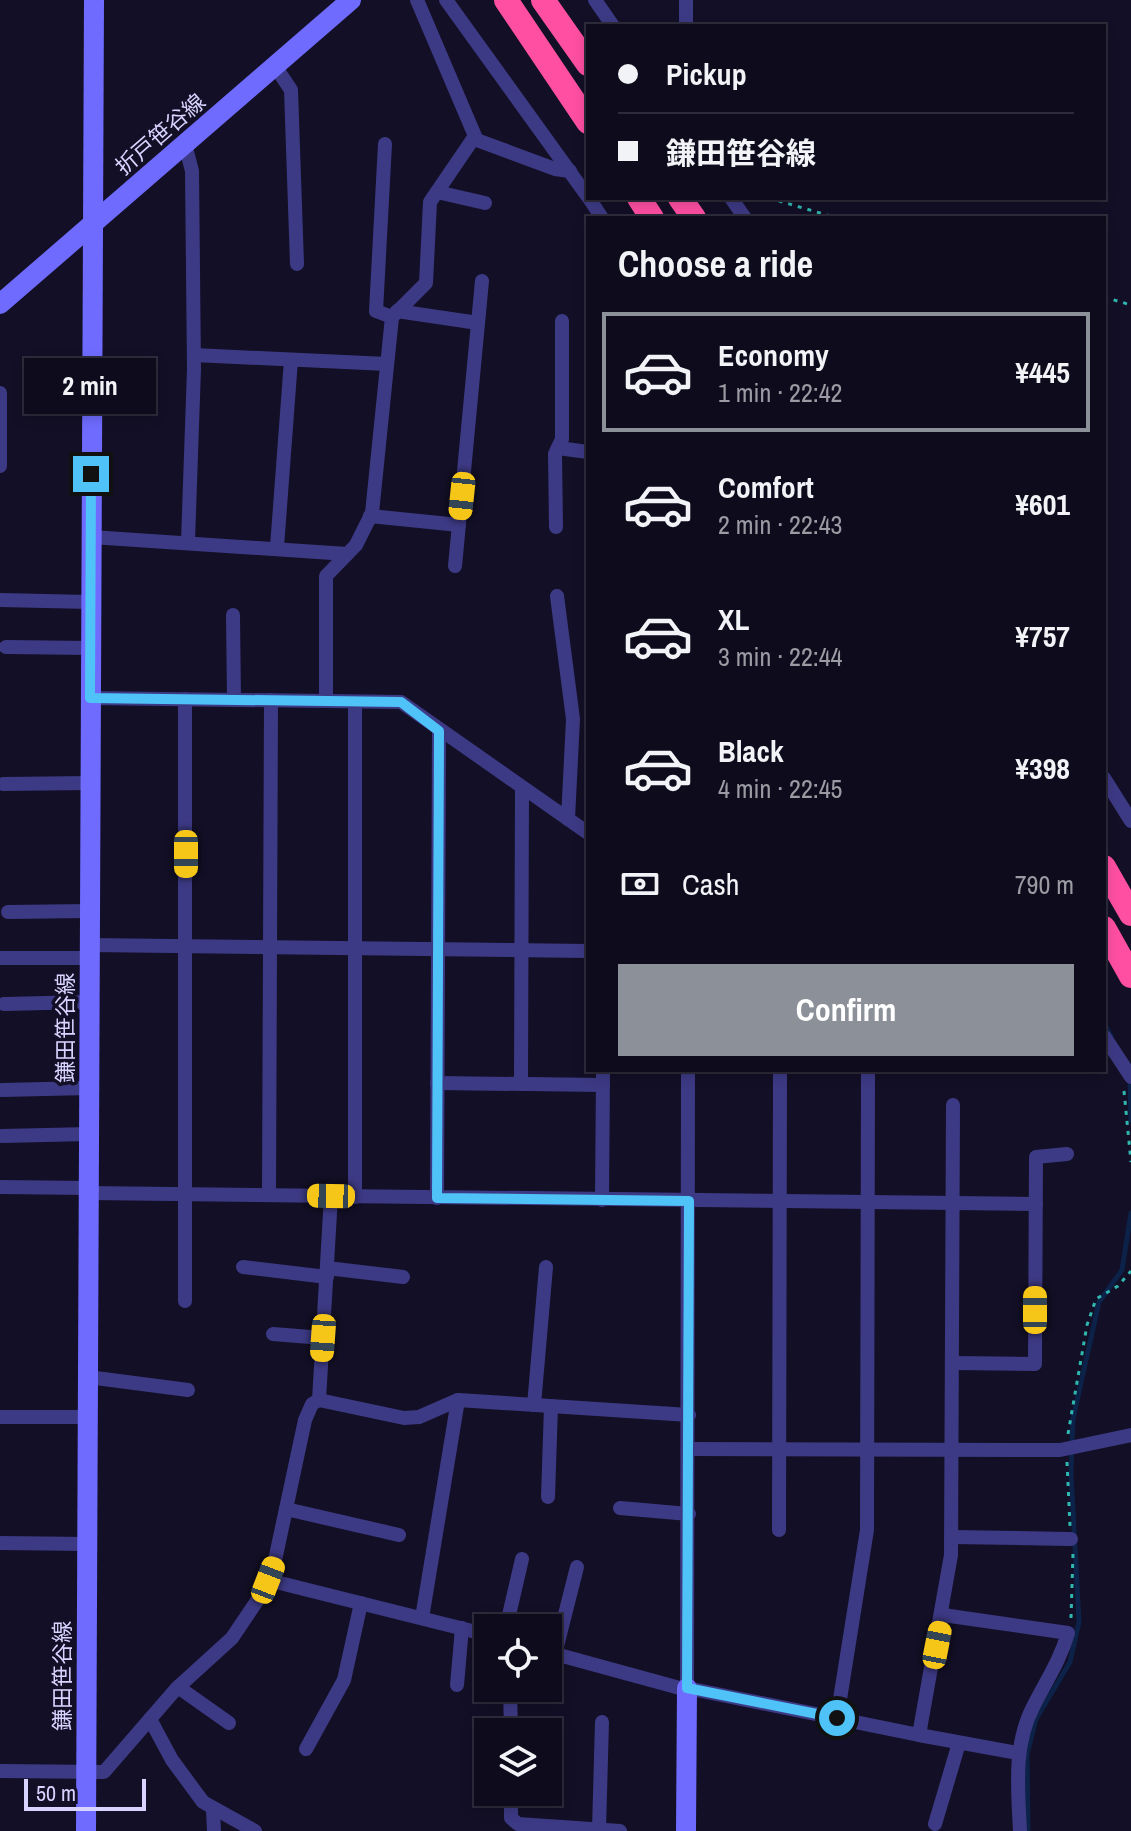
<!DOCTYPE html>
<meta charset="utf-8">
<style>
body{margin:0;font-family:"Archivo Narrow","Noto Sans JP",sans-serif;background:#171425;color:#f1f3f6;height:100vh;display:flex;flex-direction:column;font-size:30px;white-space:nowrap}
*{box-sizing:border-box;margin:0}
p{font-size:26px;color:#9b9ba3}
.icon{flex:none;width:44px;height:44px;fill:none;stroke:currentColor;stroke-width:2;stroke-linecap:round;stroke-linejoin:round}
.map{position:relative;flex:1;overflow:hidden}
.drawer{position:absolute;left:586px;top:216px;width:520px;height:856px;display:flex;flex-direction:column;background:#0e0b1c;border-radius:0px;box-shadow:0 4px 12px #0003,0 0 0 2px #2e2b3b}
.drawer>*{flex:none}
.banner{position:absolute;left:586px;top:24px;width:520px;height:176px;border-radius:0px;box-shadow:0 4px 12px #0003,0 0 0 2px #2e2b3b;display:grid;align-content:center;height:176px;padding:0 32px;background:#0e0b1c}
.fabs{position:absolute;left:474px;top:1614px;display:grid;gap:16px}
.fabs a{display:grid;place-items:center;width:88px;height:88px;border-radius:0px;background:#0e0b1c;box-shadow:0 4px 12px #0003,0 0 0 2px #2e2b3b;font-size:40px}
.scale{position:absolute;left:24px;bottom:20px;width:122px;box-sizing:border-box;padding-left:8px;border:4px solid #d9d4ff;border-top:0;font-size:22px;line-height:28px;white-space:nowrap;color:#d9d4ff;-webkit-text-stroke:6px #130f26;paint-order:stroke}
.end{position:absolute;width:36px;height:36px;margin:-18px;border:10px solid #4fc3f7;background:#111;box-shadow:0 0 0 4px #111}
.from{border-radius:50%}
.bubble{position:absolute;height:56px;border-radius:0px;background:#0e0b1c;box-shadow:0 4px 12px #0003,0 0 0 2px #2e2b3b;font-size:26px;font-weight:700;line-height:56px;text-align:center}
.car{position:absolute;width:24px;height:48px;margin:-24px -12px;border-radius:10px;box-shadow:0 0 6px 2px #0007;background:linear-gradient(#f5c518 24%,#345 0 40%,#f5c518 0 76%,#345 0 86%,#f5c518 0)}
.banner b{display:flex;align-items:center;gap:28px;height:76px;font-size:30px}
.banner b+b{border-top:2px solid #2e2b3b}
.banner i{width:20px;height:20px;background:#f1f3f6}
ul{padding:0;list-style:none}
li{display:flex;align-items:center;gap:24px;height:120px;margin:0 16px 12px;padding:0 16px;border:4px solid transparent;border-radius:0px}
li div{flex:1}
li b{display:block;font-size:30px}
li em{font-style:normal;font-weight:700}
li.active{border-color:#8c9099}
li>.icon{width:72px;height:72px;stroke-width:1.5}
h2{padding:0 32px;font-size:36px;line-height:96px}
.pay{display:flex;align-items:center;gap:20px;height:88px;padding:0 32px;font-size:30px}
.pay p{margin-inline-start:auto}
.primary-button{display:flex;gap:16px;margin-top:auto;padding:16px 32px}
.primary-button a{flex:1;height:92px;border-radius:0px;background:#8c9099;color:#fff;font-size:32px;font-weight:700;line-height:92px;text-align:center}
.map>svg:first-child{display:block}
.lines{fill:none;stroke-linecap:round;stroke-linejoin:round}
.stream{stroke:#0c2248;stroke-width:5}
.path{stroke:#2fb8b0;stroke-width:3;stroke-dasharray:4 6;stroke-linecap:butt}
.street{stroke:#3d3a85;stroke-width:14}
.secondary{stroke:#6f6bff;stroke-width:20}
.highway{stroke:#ff4fa3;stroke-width:24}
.route{stroke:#4fc3f7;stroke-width:10}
.labels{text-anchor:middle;stroke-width:7;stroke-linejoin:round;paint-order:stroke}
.street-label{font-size:22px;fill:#d9d4ff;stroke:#130f26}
</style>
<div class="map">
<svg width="1131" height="1831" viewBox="0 0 1131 1831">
<rect width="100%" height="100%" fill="#130f26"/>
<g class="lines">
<g class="stream">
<polyline points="1104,1023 1111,1036"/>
<polyline points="1130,1077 1131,1121"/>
<polyline points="1028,1831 1027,1754 1036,1719 1070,1662 1079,1622 1071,1473 1073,1419 1099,1302 1122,1270 1131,1213"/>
</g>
<g class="path">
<polyline points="769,198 837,218"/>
<polyline points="1104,297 1131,305"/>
<polyline points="1124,1091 1131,1162"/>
<polyline points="1068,1434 1087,1325 1096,1299 1118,1286 1131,1271"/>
<polyline points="1067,1462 1070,1526"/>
<polyline points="1071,1618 1073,1553"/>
</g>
<g class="street">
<polyline points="446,0 588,197"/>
<polyline points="595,0 613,26"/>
<polyline points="686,26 686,0"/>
<polyline points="275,66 291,90 297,264"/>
<polyline points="474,139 555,169 570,171"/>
<polyline points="185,144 192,171 194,369 188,541"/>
<polyline points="385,144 376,311 392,317"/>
<polyline points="437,192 485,203"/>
<polyline points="589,198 602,218"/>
<polyline points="731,198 745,218"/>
<polyline points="397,311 478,323"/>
<polyline points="194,355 387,364"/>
<polyline points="0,393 0,466"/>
<polyline points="558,448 588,452"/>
<polyline points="370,516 459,525"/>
<polyline points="556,527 555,454 562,439 562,321"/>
<polyline points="91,537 347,554"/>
<polyline points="277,547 291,360"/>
<polyline points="455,566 482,281"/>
<polyline points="557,596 573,719 568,819"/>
<polyline points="0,600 90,602"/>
<polyline points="233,615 234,700"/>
<polyline points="6,647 90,648"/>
<polyline points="90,698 401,702 588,833"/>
<polyline points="326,701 326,576 356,545 372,513 392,317 426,283 430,202 475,136 417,0"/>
<polyline points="1104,778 1131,821"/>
<polyline points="3,784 90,783"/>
<polyline points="8,912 89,911"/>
<polyline points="89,945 588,951"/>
<polyline points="1,958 89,958"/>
<polyline points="4,1004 89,1002"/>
<polyline points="1104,1036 1131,1077"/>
<polyline points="688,1070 687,1688 919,1735 951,1555 953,1105"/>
<polyline points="437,1083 603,1085"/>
<polyline points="521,1084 522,788"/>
<polyline points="2,1090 89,1088"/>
<polyline points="2,1136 89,1134"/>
<polyline points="0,1187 88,1188"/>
<polyline points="88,1193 1036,1204"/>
<polyline points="269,1195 271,700"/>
<polyline points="355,1197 355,702"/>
<polyline points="437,1198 439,731"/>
<polyline points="602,1200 603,1070"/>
<polyline points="243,1267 327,1277"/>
<polyline points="327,1268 403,1277"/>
<polyline points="185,1301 185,699"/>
<polyline points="273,1334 323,1338"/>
<polyline points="952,1363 1035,1364 1036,1157 1067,1154"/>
<polyline points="88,1377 188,1390"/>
<polyline points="319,1400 331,1196"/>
<polyline points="534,1405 546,1267"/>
<polyline points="0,1417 87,1417"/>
<polyline points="689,1449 1060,1450 1131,1435"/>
<polyline points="548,1497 551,1406"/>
<polyline points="620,1508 689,1514"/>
<polyline points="286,1509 399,1535"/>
<polyline points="779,1530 780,1070"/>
<polyline points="951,1537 1071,1539"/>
<polyline points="0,1543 87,1544"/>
<polyline points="268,1580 488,1635"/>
<path d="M943,1615L1068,1633C1060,1661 1046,1681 1033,1707C1013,1746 1018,1789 1020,1831"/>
<polyline points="422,1618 458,1400"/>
<polyline points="506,1628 522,1559"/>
<polyline points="548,1652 687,1690"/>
<polyline points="555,1654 577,1567"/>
<polyline points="457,1685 462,1628"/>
<polyline points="178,1687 229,1723"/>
<polyline points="510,1688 511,1732"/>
<polyline points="837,1718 867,1530 868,1070"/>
<polyline points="150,1719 172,1760 203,1802 255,1831"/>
<polyline points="919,1735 1018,1753"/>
<polyline points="306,1749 344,1680 361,1603"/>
<polyline points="0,1771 104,1772 176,1689 232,1638 265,1589 274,1565 305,1420 312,1404 319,1400 404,1418 419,1417 458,1400 689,1415"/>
<polyline points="511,1792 511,1818 518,1824 620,1831"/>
<polyline points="213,1811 214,1831"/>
<polyline points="935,1824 959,1743"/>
<polyline points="599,1830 602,1722"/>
</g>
<g class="secondary">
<polyline points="0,304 351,0"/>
<polyline points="86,1831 94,0"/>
<polyline points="686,1831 687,1688"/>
</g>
<g class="highway">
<polyline points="506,0 588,122"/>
<polyline points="543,0 588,64"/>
<polyline points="639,198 652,218"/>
<polyline points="680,198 694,218"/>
<polyline points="1104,867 1131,914"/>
<polyline points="1104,928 1131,976"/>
</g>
</g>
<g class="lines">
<polyline class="route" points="91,474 90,698 401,702 439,731 437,1198 689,1201 687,1688 837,1718"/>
</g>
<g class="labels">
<g class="street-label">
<text transform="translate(160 134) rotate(-41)" y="8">折戸笹谷線</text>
<text transform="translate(65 1028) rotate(-90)" y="8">鎌田笹谷線</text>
<text transform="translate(62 1676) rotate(-90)" y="8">鎌田笹谷線</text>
</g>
</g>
</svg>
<div class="fabs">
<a><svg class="icon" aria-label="locate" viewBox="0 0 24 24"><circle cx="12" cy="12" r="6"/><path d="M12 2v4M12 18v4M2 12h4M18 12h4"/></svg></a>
<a><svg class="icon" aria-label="layers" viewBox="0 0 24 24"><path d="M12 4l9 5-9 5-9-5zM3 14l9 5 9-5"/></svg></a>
</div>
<div class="scale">50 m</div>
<i class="end from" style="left:837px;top:1718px"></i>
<i class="end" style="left:91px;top:474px"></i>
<div class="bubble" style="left:24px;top:358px;width:132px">2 min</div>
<i class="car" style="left:462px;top:496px;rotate:186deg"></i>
<i class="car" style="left:186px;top:854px;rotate:180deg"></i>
<i class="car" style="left:331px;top:1196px;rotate:271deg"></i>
<i class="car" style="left:1035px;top:1310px;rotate:0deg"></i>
<i class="car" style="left:323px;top:1338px;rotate:184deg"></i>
<i class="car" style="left:268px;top:1580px;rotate:21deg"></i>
<i class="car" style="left:937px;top:1645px;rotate:11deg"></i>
<div class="banner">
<b><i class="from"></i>Pickup</b>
<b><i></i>鎌田笹谷線</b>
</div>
<section class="drawer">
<h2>Choose a ride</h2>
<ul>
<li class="active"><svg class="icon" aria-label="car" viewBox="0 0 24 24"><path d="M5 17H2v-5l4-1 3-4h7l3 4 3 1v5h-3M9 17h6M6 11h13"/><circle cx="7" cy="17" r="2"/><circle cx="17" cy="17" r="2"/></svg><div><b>Economy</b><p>1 min · 22:42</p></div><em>¥445</em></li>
<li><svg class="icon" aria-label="car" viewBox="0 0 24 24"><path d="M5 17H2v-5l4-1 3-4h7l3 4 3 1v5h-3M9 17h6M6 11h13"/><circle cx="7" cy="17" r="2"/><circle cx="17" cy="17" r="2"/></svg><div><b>Comfort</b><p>2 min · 22:43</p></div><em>¥601</em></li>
<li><svg class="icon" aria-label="car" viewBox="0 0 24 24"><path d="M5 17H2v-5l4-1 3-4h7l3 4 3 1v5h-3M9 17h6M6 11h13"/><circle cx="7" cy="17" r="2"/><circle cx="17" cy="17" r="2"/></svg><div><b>XL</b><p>3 min · 22:44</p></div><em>¥757</em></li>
<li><svg class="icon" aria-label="car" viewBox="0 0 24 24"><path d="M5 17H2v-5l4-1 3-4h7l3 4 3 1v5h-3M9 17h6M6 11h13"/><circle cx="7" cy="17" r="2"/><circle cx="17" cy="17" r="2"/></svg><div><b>Black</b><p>4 min · 22:45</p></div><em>¥398</em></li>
</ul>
<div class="pay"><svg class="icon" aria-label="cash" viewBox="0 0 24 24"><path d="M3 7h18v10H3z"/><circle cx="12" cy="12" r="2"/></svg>Cash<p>790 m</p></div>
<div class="primary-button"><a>Confirm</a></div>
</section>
</div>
